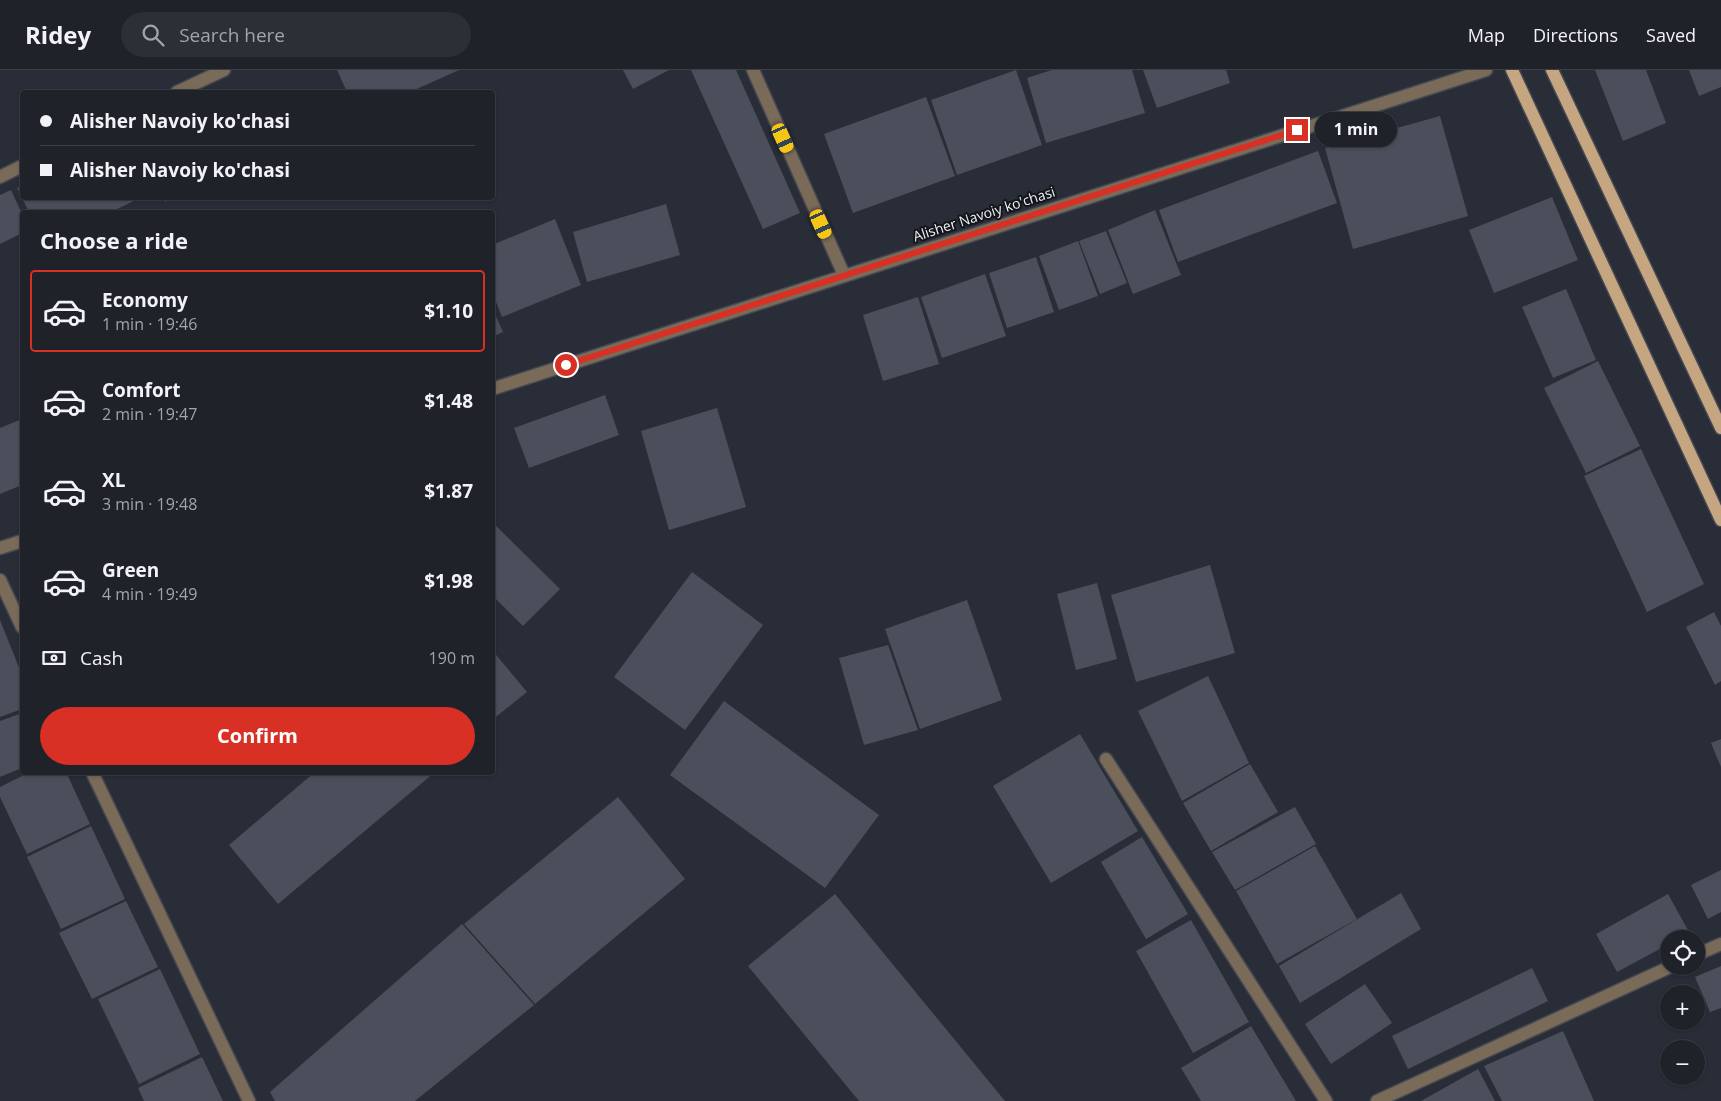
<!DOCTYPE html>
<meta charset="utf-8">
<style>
body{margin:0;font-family:"Open Sans",sans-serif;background:#2c2f35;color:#f1f3f6;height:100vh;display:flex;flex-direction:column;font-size:19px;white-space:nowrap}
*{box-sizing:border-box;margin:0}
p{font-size:16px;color:#a1a4a8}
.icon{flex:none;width:28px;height:28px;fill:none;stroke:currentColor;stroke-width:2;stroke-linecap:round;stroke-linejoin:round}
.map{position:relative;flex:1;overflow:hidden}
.sheet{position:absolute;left:20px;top:140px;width:475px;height:565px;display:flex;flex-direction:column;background:#1f2229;border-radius:5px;box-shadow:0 1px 4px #0004,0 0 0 1px #3c3f46}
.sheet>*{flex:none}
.hud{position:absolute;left:20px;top:20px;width:475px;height:110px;border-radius:5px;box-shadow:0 1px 4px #0004,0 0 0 1px #3c3f46;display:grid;align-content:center;height:110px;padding:0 20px;background:#1f2229}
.controls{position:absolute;left:1660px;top:860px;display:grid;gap:10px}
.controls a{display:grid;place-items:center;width:45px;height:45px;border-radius:50%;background:#1f2229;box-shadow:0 1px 4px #0004,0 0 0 1px #3c3f46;font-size:25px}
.end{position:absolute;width:22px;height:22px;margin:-11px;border:6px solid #d93025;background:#fff;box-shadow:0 0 0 2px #fff}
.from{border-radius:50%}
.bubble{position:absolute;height:35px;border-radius:18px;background:#1f2229;box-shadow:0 1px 4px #0004,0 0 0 1px #3c3f46;font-size:16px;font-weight:700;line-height:35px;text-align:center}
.car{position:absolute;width:15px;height:30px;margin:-15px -8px;border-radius:6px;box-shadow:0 0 4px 1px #0007;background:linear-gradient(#f5c518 24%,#345 0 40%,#f5c518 0 76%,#345 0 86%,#f5c518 0)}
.hud b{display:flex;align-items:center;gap:18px;height:48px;font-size:19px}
.hud b+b{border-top:1px solid #3c3f46}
.hud i{width:12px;height:12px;background:#f1f3f6}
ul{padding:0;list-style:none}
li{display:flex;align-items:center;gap:15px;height:82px;margin:0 10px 8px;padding:0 10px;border:2px solid transparent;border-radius:5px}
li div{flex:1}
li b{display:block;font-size:19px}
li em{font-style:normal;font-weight:700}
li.current{border-color:#d93025}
li>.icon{width:45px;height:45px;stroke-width:1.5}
h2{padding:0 20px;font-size:22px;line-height:60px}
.pay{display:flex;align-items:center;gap:12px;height:55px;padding:0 20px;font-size:19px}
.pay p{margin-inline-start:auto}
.action{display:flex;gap:10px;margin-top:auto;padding:10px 20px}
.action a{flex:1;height:58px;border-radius:30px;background:#d93025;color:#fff;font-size:20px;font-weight:700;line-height:58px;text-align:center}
header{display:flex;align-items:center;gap:30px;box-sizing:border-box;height:70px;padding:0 25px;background:#1f2229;border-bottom:1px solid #3c3f46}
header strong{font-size:24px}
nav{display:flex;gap:28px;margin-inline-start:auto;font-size:18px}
.search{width:350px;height:45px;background:#2c2f35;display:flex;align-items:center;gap:12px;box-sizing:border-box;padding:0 18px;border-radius:28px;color:#a1a4a8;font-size:19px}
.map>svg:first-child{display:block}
.building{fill:#4b4f5b}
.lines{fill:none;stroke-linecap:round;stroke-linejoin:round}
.minor-casing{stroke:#454852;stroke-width:15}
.major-casing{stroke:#454852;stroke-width:15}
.minor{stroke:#7a6a58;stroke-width:12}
.major{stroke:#c6a581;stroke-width:12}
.route{stroke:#d93025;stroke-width:6}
.labels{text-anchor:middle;stroke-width:4;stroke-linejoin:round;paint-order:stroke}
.street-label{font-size:14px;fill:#eef1f8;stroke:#14151a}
</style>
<header>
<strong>Ridey</strong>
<div class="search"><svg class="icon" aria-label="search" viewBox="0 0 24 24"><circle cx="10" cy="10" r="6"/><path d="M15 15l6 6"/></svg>Search here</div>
<nav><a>Map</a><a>Directions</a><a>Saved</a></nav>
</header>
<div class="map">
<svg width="1721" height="1031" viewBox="0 0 1721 1031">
<rect width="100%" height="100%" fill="#292d37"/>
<g class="building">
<polygon points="337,0 459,0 410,22 347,22"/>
<polygon points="623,0 669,0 633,19"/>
<polygon points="691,0 736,0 800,143 763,159"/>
<polygon points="1016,0 1042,75 957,105 931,30"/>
<polygon points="1052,0 1132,0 1145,43 1046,73 1027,8"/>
<polygon points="1143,0 1226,0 1230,13 1157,38"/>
<polygon points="1595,0 1646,0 1666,53 1623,71"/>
<polygon points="1689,0 1721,0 1721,17 1699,26"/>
<polygon points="926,27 955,106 853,143 824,64"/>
<polygon points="1440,46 1468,146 1353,179 1325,78"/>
<polygon points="1318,81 1337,133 1178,192 1159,140"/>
<polygon points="22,116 22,128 140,128 111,142 29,142 17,118"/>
<polygon points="11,120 22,144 22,163 0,174 0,125"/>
<polygon points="1552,127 1578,190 1494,223 1469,160"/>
<polygon points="163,128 173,128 165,132"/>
<polygon points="666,134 680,185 587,212 573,162"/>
<polygon points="1155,140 1181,205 1133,224 1108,160"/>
<polygon points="555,149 581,215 502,247 492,222 492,175"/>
<polygon points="1106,161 1127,213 1100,224 1079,171"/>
<polygon points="1078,171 1098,226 1059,240 1039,186"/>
<polygon points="1036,187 1054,242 1007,258 989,203"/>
<polygon points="985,204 1006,266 942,288 921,227"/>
<polygon points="1566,219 1596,290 1553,308 1522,237"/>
<polygon points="918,227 939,294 883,311 863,245"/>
<polygon points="492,237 503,262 492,267"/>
<polygon points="1598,291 1640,376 1586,403 1544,318"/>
<polygon points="605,325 619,365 529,398 514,358"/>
<polygon points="717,338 746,437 669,460 641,361"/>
<polygon points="22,349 22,415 0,424 0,358"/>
<polygon points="1641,379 1704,514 1647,542 1584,406"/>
<polygon points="492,452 560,519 523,556 492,525"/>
<polygon points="1210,495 1235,583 1136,612 1111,525"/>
<polygon points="692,502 763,555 685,660 614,607"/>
<polygon points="1097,513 1117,589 1076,600 1057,524"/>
<polygon points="967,530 1002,630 920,659 885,559"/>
<polygon points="1714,542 1721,556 1721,611 1715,615 1686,557"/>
<polygon points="0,550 22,605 22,639 0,647"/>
<polygon points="888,575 918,660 864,675 839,588"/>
<polygon points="492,580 527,622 492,650"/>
<polygon points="1208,606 1249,693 1182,731 1138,641"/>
<polygon points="724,631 879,745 825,818 670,705"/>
<polygon points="22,643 22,698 0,707 0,651"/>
<polygon points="1080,664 1138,761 1051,813 993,716"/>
<polygon points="1721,669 1721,697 1711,673"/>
<polygon points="1250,694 1278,742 1211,781 1183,733"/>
<polygon points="30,702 66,702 90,754 27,784 0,727 0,717"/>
<polygon points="315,702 435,702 278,834 229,775"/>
<polygon points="618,727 685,809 535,934 464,854"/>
<polygon points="1295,737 1316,774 1235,820 1212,782"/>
<polygon points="91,756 125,829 61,859 27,787"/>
<polygon points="1142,767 1188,844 1146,869 1101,792"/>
<polygon points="1315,776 1357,849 1277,894 1236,821"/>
<polygon points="1721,800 1721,842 1708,849 1691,815"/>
<polygon points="1401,823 1421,859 1300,933 1279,896"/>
<polygon points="835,824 1005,1031 859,1031 748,896"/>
<polygon points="1668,824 1689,862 1678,869 1669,869 1669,874 1617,902 1596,864"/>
<polygon points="126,831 158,897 92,929 59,863"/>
<polygon points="1191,850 1249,952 1193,983 1136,881"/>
<polygon points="462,854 534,935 415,1031 275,1031 270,1022"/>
<polygon points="1721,896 1721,938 1710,942 1695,907"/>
<polygon points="1532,898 1548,931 1408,999 1392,966"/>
<polygon points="160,899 200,984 139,1014 98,929"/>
<polygon points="1365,914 1392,953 1331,994 1305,954"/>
<polygon points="1251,956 1296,1031 1201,1031 1181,998"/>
<polygon points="1563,961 1594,1031 1502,1031 1484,996"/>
<polygon points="202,987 223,1031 144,1031 138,1018"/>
<polygon points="1478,999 1495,1031 1421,1031"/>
</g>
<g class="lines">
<g class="minor-casing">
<g id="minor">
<polyline points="753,0 844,205"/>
<polyline points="177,22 224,0"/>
<polyline points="0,107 22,96"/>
<polyline points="492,319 1486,0"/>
<polyline points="0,478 22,471"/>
<polyline points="0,510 22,557"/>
<polyline points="1106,689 1326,1031"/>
<polyline points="92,702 249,1031"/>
<polyline points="1696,885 1721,874"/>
<polyline points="1377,1031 1672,896"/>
</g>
</g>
<g class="major-casing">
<g id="major">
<polyline points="1512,0 1721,450"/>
<polyline points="1552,0 1721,358"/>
</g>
</g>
<use href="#minor" class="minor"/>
<use href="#major" class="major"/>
</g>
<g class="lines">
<polyline class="route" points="566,295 1297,60"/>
</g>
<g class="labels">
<g class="street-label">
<text transform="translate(984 144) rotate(-18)" y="5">Alisher Navoiy ko'chasi</text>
</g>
</g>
</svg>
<div class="controls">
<a><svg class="icon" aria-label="locate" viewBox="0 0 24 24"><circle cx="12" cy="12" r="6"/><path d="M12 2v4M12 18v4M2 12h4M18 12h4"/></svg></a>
<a>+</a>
<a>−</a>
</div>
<i class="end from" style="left:566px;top:295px"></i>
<i class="end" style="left:1297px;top:60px"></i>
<div class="bubble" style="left:1315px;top:42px;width:82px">1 min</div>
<i class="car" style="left:783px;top:68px;rotate:156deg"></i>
<i class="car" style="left:821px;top:154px;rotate:156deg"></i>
<div class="hud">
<b><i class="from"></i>Alisher Navoiy ko'chasi</b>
<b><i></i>Alisher Navoiy ko'chasi</b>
</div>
<section class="sheet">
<h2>Choose a ride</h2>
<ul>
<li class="current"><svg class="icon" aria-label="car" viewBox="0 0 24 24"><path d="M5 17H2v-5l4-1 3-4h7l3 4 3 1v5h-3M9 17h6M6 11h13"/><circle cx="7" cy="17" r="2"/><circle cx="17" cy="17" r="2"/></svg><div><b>Economy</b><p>1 min · 19:46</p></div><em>$1.10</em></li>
<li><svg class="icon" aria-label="car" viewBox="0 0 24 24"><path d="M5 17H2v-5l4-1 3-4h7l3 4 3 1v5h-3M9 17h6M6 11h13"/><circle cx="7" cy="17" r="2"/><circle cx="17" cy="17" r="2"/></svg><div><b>Comfort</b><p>2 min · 19:47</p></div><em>$1.48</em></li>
<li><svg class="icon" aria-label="car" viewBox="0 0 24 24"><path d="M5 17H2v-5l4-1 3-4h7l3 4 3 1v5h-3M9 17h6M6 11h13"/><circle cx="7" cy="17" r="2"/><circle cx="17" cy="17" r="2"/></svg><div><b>XL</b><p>3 min · 19:48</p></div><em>$1.87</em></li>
<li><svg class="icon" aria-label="car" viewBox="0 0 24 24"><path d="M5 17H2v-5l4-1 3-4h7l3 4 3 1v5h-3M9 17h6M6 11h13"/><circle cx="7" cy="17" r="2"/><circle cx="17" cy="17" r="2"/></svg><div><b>Green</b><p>4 min · 19:49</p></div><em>$1.98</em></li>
</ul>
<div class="pay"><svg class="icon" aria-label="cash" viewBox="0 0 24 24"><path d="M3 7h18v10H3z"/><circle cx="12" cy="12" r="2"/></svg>Cash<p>190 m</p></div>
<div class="action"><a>Confirm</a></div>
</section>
</div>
